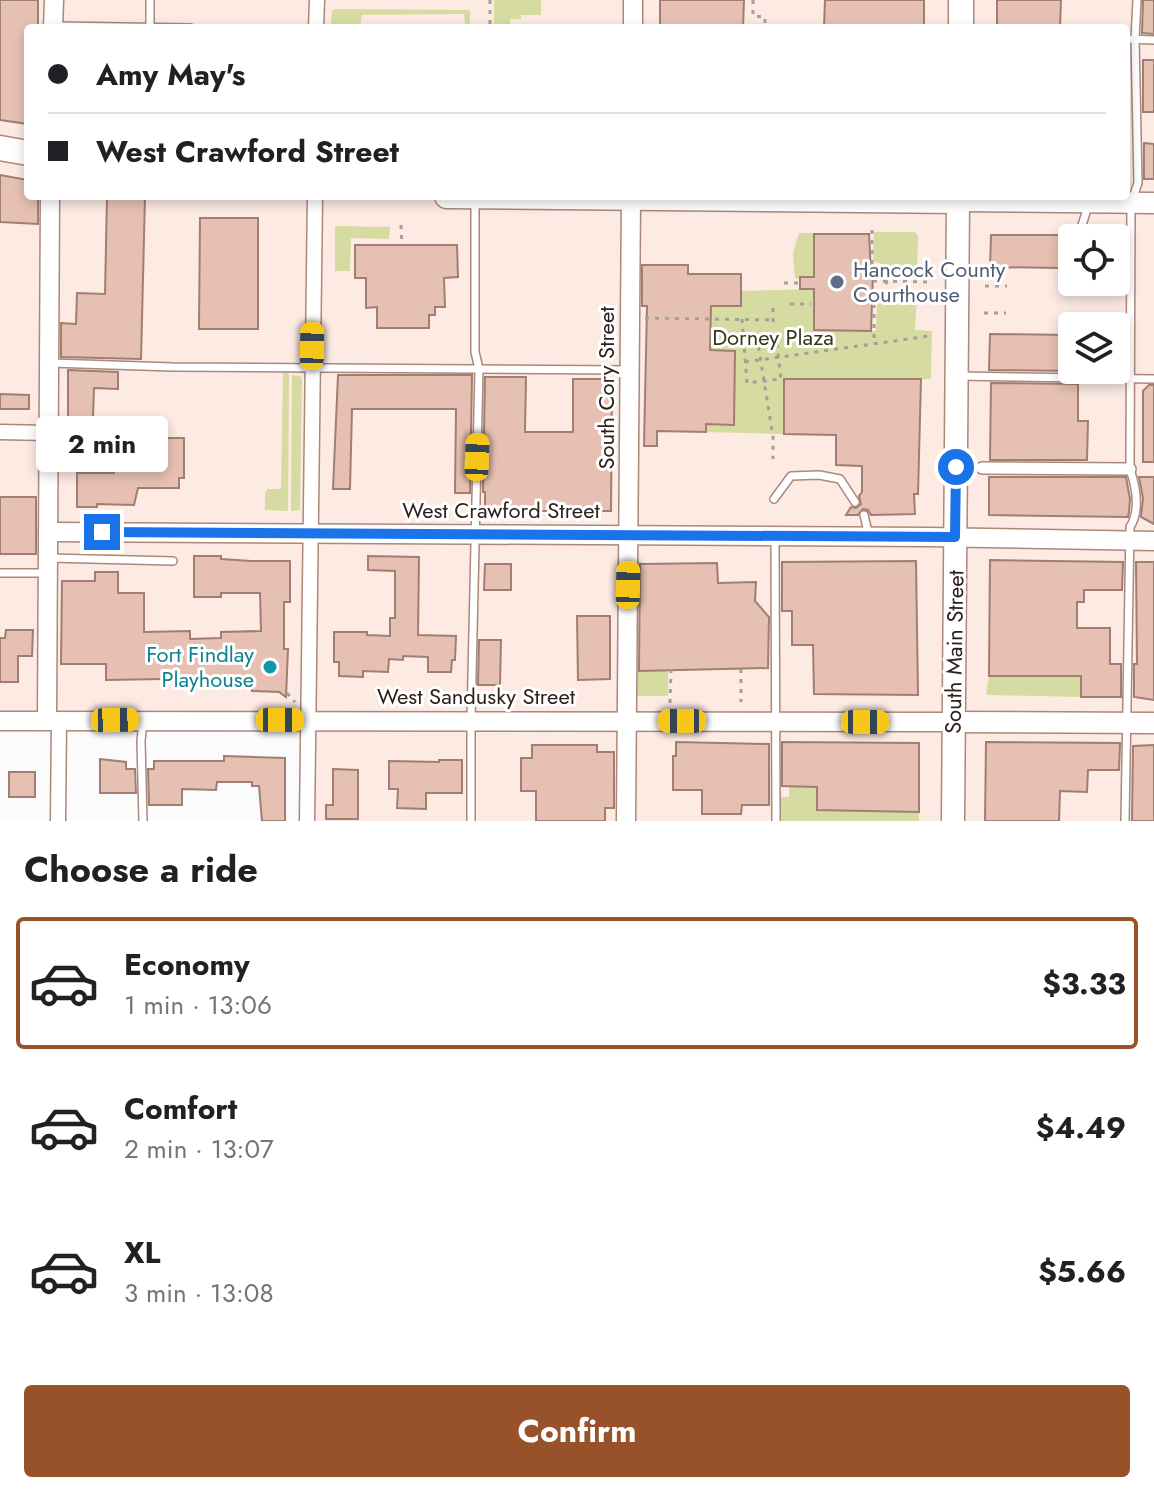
<!DOCTYPE html>
<meta charset="utf-8">
<style>
body{margin:0;font-family:Jost,sans-serif;background:#f6f6f6;color:#202124;height:100vh;display:flex;flex-direction:column;font-size:30px;white-space:nowrap}
*{box-sizing:border-box;margin:0}
p{font-size:26px;color:#757577}
.icon{flex:none;width:44px;height:44px;fill:none;stroke:currentColor;stroke-width:2;stroke-linecap:round;stroke-linejoin:round}
.map{position:relative;height:821px;overflow:hidden}
.details{display:flex;flex-direction:column;background:#fff;flex:1}
.details>*{flex:none}
.hud{position:absolute;left:24px;top:24px;width:1106px;height:176px;border-radius:8px;box-shadow:0 4px 12px #0003;display:grid;align-content:center;height:176px;padding:0 24px;background:#fff}
.tools{position:absolute;left:1058px;top:224px;display:grid;gap:16px}
.tools a{display:grid;place-items:center;width:72px;height:72px;border-radius:8px;background:#fff;box-shadow:0 4px 12px #0003;font-size:40px}
.end{position:absolute;width:36px;height:36px;margin:-18px;border:10px solid #1a73e8;background:#fff;box-shadow:0 0 0 4px #fff}
.from{border-radius:50%}
.bubble{position:absolute;height:56px;border-radius:8px;background:#fff;box-shadow:0 4px 12px #0003;font-size:26px;font-weight:700;line-height:56px;text-align:center}
.car{position:absolute;width:24px;height:48px;margin:-24px -12px;border-radius:10px;box-shadow:0 0 6px 2px #0007;background:linear-gradient(#f5c518 24%,#345 0 40%,#f5c518 0 76%,#345 0 86%,#f5c518 0)}
.hud b{display:flex;align-items:center;gap:28px;height:76px;font-size:30px}
.hud b+b{border-top:2px solid #e0e0e0}
.hud i{width:20px;height:20px;background:#202124}
ul{padding:0;list-style:none}
li{display:flex;align-items:center;gap:24px;height:132px;margin:0 16px 12px;padding:0 8px;border:4px solid transparent;border-radius:8px}
li div{flex:1}
li b{display:block;font-size:30px}
li em{font-style:normal;font-weight:700}
li.on{border-color:#98522a}
li>.icon{width:72px;height:72px;stroke-width:1.5}
h2{padding:0 24px;font-size:36px;line-height:96px}
.action{display:flex;gap:16px;margin-top:auto;padding:16px 24px}
.action a{flex:1;height:92px;border-radius:8px;background:#98522a;color:#fff;font-size:32px;font-weight:700;line-height:92px;text-align:center}
.map>svg:first-child{display:block}
.built{fill:#fceae3;fill-rule:evenodd}
.green{fill:#d6dca1}
.building{fill:#e6c1b3;stroke:#a07e71;stroke-width:2}
.lines{fill:none;stroke-linecap:round;stroke-linejoin:round}
.service-casing{stroke:#aa887b;stroke-width:10}
.pedestrian-casing{stroke:#aa887b;stroke-width:14}
.minor-casing{stroke:#aa887b;stroke-width:17}
.tertiary-casing{stroke:#aa887b;stroke-width:21}
.secondary-casing{stroke:#aa887b;stroke-width:23}
.primary-casing{stroke:#aa887b;stroke-width:25}
.trunk-casing{stroke:#aa887b;stroke-width:27}
.path{stroke:#a49e9c;stroke-width:3;stroke-dasharray:4 6;stroke-linecap:butt}
.service{stroke:#fff;stroke-width:7}
.pedestrian{stroke:#fff;stroke-width:11}
.minor{stroke:#fff;stroke-width:14}
.tertiary{stroke:#fff;stroke-width:18}
.secondary{stroke:#fff;stroke-width:20}
.primary{stroke:#fff;stroke-width:22}
.trunk{stroke:#fff;stroke-width:24}
.route{stroke:#1a73e8;stroke-width:10}
.service-dot{fill:#5c6f8a;stroke:#fff;stroke-width:3}
.culture-dot{fill:#0f9aa8;stroke:#fff;stroke-width:3}
.labels{text-anchor:middle;stroke-width:6;stroke-linejoin:round;paint-order:stroke}
.service-label{font-size:22px;fill:#4e5e75;stroke:#fff;text-anchor:start}
.park-label{font-size:22px;fill:#353816;stroke:#fff}
.street-label{font-size:22px;fill:#2e201b;stroke:#fff}
.culture-label{font-size:22px;fill:#0d838f;stroke:#fff;text-anchor:end}
</style>
<div class="map">
<svg width="1154" height="821" viewBox="0 0 1154 821">
<rect width="100%" height="100%" fill="#fbfbfb"/>
<path class="built" d="M0,0H1154V821H307L308,721L0,724ZM28,28H1126V196H28ZM1072,238H1116V282H1072ZM1072,326H1116V370H1072Z"/>
<g class="green">
<polygon points="494,0 541,0 541,15 521,15 521,19 510,19 510,28 494,28"/>
<polygon points="336,9 467,10 470,11 470,26 465,26 464,14 362,15 360,28 331,28 332,11"/>
<polygon points="335,226 390,227 389,239 351,238 350,271 335,271"/>
<polygon points="874,232 915,232 918,236 917,274 893,274 885,265 873,261"/>
<polygon points="799,233 814,233 814,277 796,279 795,277 793,253"/>
<polygon points="814,289 814,330 876,331 877,301 890,290 917,291 915,330 932,331 931,379 785,379 784,434 706,432 706,424 735,351 710,350 711,306 740,306 741,291"/>
<polygon points="283,373 288,373 289,376 288,511 265,510 265,492 268,489 281,489"/>
<polygon points="292,375 300,376 302,379 300,510 291,511"/>
<polygon points="668,670 668,696 636,696 636,671"/>
<polygon points="989,676 1081,676 1081,697 988,695 986,694"/>
<polygon points="789,786 817,787 817,810 919,812 919,821 779,821 779,797 789,797"/>
</g>
<g class="building">
<polygon points="0,0 38,0 38,28 28,28 28,124 0,120"/>
<polygon points="660,0 744,0 743,28 660,28"/>
<polygon points="825,0 924,0 924,28 824,28"/>
<polygon points="997,0 1061,0 1060,28 997,28"/>
<polygon points="1143,0 1154,0 1154,34 1142,33"/>
<rect x="1143" y="60" width="11" height="52"/>
<polygon points="1144,143 1154,144 1154,179 1144,179"/>
<polygon points="0,175 28,180 28,196 38,196 38,224 0,222"/>
<polygon points="107,197 145,197 141,359 61,357 61,323 76,324 77,293 105,294"/>
<polygon points="200,218 258,218 258,329 199,329"/>
<polygon points="814,234 869,234 871,273 873,273 871,331 814,330 814,289 800,289 800,277 814,277"/>
<polygon points="991,235 1061,235 1060,268 990,267"/>
<polygon points="355,245 457,245 458,277 444,278 445,307 435,307 435,315 429,315 429,328 377,328 377,307 366,308 366,278 355,278"/>
<polygon points="642,265 688,265 688,274 741,274 741,306 711,306 710,350 735,351 734,425 706,424 706,432 657,431 657,446 644,446 647,306 642,306"/>
<polygon points="990,334 1072,335 1072,370 1078,371 989,370"/>
<polygon points="68,370 118,372 118,389 94,388 93,417 68,417"/>
<polygon points="338,375 472,375 470,493 455,493 456,409 352,409 350,489 333,489"/>
<polygon points="485,377 526,377 525,432 573,432 573,379 612,379 611,511 485,511 485,492 483,492"/>
<polygon points="784,379 921,379 918,494 914,494 915,514 871,515 868,510 863,509 858,515 846,515 851,507 856,508 861,504 859,496 862,492 862,466 836,465 836,435 784,434"/>
<polygon points="991,383 1078,384 1078,421 1088,421 1087,460 990,460"/>
<polygon points="1149,385 1154,385 1154,462 1143,462 1143,391"/>
<polygon points="0,394 29,395 29,409 0,409"/>
<polygon points="151,438 184,438 184,478 179,478 179,488 138,488 134,505 97,504 97,507 77,507 77,473 114,473 114,465 151,466"/>
<polygon points="989,477 1126,477 1130,499 1129,512 1128,517 989,515"/>
<polygon points="1139,477 1154,477 1154,524 1141,517 1143,498"/>
<rect x="0" y="497" width="36" height="57"/>
<polygon points="194,556 221,556 221,559 251,561 290,561 290,602 284,602 284,649 288,649 286,697 279,692 252,691 252,683 222,684 222,678 106,680 106,664 61,664 62,581 95,581 95,572 118,572 118,593 144,593 144,632 190,631 190,639 221,638 221,632 261,631 260,593 221,593 221,597 194,597"/>
<polygon points="368,556 419,557 418,635 456,636 455,660 452,660 451,672 428,672 428,657 403,656 403,660 389,659 388,672 363,671 363,677 339,676 339,662 334,662 334,632 367,632 367,635 390,636 390,618 395,618 395,571 368,570"/>
<polygon points="990,560 1123,562 1122,590 1084,590 1084,602 1077,602 1077,628 1110,628 1110,664 1121,664 1121,697 1081,697 1081,676 989,676"/>
<polygon points="916,561 918,695 814,694 813,645 792,645 792,611 782,611 782,562"/>
<polygon points="1136,562 1154,562 1154,700 1134,697 1134,664 1137,664"/>
<polygon points="717,563 718,583 756,582 755,601 769,617 768,668 639,671 640,564"/>
<polygon points="485,564 511,564 511,590 484,590"/>
<polygon points="577,616 610,616 610,679 578,680"/>
<polygon points="6,630 33,630 32,656 18,656 18,682 0,682 0,638 5,638"/>
<polygon points="479,640 501,640 500,685 478,685"/>
<polygon points="676,742 769,744 769,805 742,805 741,814 702,814 702,790 673,790 673,756 676,756"/>
<polygon points="782,742 919,743 919,812 817,810 817,787 782,786"/>
<polygon points="986,742 1120,743 1119,770 1088,770 1087,792 1060,791 1059,821 985,821"/>
<polygon points="532,745 597,745 597,752 614,752 614,808 605,808 605,821 536,821 536,791 521,791 521,758 532,758"/>
<polygon points="1154,745 1154,821 1132,821 1133,746"/>
<polygon points="224,756 285,758 285,821 262,821 259,786 252,786 252,782 217,782 216,790 182,789 182,805 149,805 148,769 154,769 154,761 224,761"/>
<polygon points="100,759 126,762 126,769 135,769 136,793 100,793"/>
<polygon points="439,760 462,760 462,793 426,793 426,809 397,808 398,789 389,789 389,761 439,762"/>
<polygon points="333,769 358,770 358,819 326,819 326,805 333,805"/>
<rect x="9" y="772" width="26" height="25"/>
</g>
<g class="lines">
<g class="service-casing">
<g id="service">
<polyline points="150,0 150,27"/>
<polyline points="56,26 191,28"/>
<polyline points="1126,39 1154,40"/>
<polyline points="1078,238 1088,206"/>
<polyline points="1099,282 1105,286"/>
<polyline points="51,363 172,367 627,370"/>
<polyline points="959,376 1154,379"/>
<polyline points="774,499 791,476 819,475 840,479 855,502"/>
<polyline points="864,515 869,536"/>
<polyline points="775,539 776,821"/>
<polyline points="49,558 173,561"/>
<polyline points="0,573 46,573"/>
<polyline points="143,821 141,741 143,721"/>
<polyline points="471,821 471,720 479,369 475,352 475,200"/>
<path d="M1125,821L1130,527C1141,510 1136,487 1130,469L1131,203L1138,183L1135,39L1137,0"/>
</g>
</g>
<g class="pedestrian-casing">
<polyline id="pedestrian" points="982,468 1130,469"/>
</g>
<g class="minor-casing">
<g id="minor">
<polyline points="316,28 317,0"/>
<polyline points="0,432 48,433"/>
<polyline points="58,821 59,720"/>
<polyline points="307,821 315,196"/>
</g>
</g>
<g class="tertiary-casing">
<g id="tertiary">
<polyline points="53,28 54,0"/>
<polyline points="633,28 633,0"/>
<polyline points="48,532 928,537 1154,541"/>
<polyline points="47,720 50,196"/>
<polyline points="0,721 953,722"/>
<polyline points="626,821 631,196"/>
</g>
</g>
<g class="secondary-casing">
<g id="secondary">
<polyline points="958,201 1154,203"/>
<polyline points="953,722 1154,723"/>
</g>
</g>
<g class="primary-casing">
<polyline id="primary" points="953,821 958,201"/>
</g>
<g class="trunk-casing">
<g id="trunk">
<polyline points="961,28 961,0"/>
<polyline points="0,148 28,153"/>
<polyline points="447,196 958,201 958,196"/>
</g>
</g>
<g class="path">
<polyline points="490,0 490,28"/>
<polyline points="753,0 753,16 765,17 765,28"/>
<polyline points="401,225 402,245"/>
<path d="M872,230V266L886,271C887,283 888,295 874,298V344"/>
<polyline points="873,281 929,282"/>
<polyline points="784,283 800,283"/>
<polyline points="985,286 1007,286"/>
<polyline points="790,304 811,304"/>
<polyline points="773,308 773,324"/>
<polyline points="984,313 1006,313"/>
<polyline points="645,318 773,320"/>
<polyline points="742,319 747,383 781,379 776,336 743,338"/>
<polyline points="757,337 773,437 773,459"/>
<polyline points="745,362 929,336"/>
<polyline points="741,669 741,702"/>
<polyline points="287,693 295,702"/>
<polyline points="670,703 671,670"/>
</g>
<use href="#service" class="service"/>
<use href="#pedestrian" class="pedestrian"/>
<use href="#minor" class="minor"/>
<use href="#tertiary" class="tertiary"/>
<use href="#secondary" class="secondary"/>
<use href="#primary" class="primary"/>
<use href="#trunk" class="trunk"/>
</g>
<g class="lines">
<polyline class="route" points="102,532 955,537 956,467"/>
</g>
<circle class="service-dot" cx="837" cy="282" r="8"/>
<circle class="culture-dot" cx="270" cy="667" r="8"/>
<g class="labels">
<g class="service-label">
<text x="853" y="277">Hancock County<tspan x="853" dy="25">Courthouse</tspan></text>
</g>
<g class="park-label">
<text x="773" y="345">Dorney Plaza</text>
</g>
<g class="street-label">
<text transform="translate(606 388) rotate(-90)" y="8">South Cory Street</text>
<text x="501" y="518">West Crawford Street</text>
<text transform="translate(954 652) rotate(-89)" y="8">South Main Street</text>
<text x="476" y="704">West Sandusky Street</text>
</g>
<g class="culture-label">
<text x="254" y="662">Fort Findlay<tspan x="254" dy="25">Playhouse</tspan></text>
</g>
</g>
</svg>
<div class="tools">
<a><svg class="icon" aria-label="locate" viewBox="0 0 24 24"><circle cx="12" cy="12" r="6"/><path d="M12 2v4M12 18v4M2 12h4M18 12h4"/></svg></a>
<a><svg class="icon" aria-label="layers" viewBox="0 0 24 24"><path d="M12 4l9 5-9 5-9-5zM3 14l9 5 9-5"/></svg></a>
</div>
<i class="end from" style="left:956px;top:467px"></i>
<i class="end" style="left:102px;top:532px"></i>
<div class="bubble" style="left:36px;top:416px;width:132px">2 min</div>
<i class="car" style="left:312px;top:346px;rotate:1deg"></i>
<i class="car" style="left:477px;top:457px;rotate:2deg"></i>
<i class="car" style="left:628px;top:585px;rotate:1deg"></i>
<i class="car" style="left:115px;top:720px;rotate:89deg"></i>
<i class="car" style="left:280px;top:720px;rotate:90deg"></i>
<i class="car" style="left:682px;top:721px;rotate:270deg"></i>
<i class="car" style="left:865px;top:722px;rotate:90deg"></i>
<div class="hud">
<b><i class="from"></i>Amy May's</b>
<b><i></i>West Crawford Street</b>
</div>
</div>
<section class="details">
<h2>Choose a ride</h2>
<ul>
<li class="on"><svg class="icon" aria-label="car" viewBox="0 0 24 24"><path d="M5 17H2v-5l4-1 3-4h7l3 4 3 1v5h-3M9 17h6M6 11h13"/><circle cx="7" cy="17" r="2"/><circle cx="17" cy="17" r="2"/></svg><div><b>Economy</b><p>1 min · 13:06</p></div><em>$3.33</em></li>
<li><svg class="icon" aria-label="car" viewBox="0 0 24 24"><path d="M5 17H2v-5l4-1 3-4h7l3 4 3 1v5h-3M9 17h6M6 11h13"/><circle cx="7" cy="17" r="2"/><circle cx="17" cy="17" r="2"/></svg><div><b>Comfort</b><p>2 min · 13:07</p></div><em>$4.49</em></li>
<li><svg class="icon" aria-label="car" viewBox="0 0 24 24"><path d="M5 17H2v-5l4-1 3-4h7l3 4 3 1v5h-3M9 17h6M6 11h13"/><circle cx="7" cy="17" r="2"/><circle cx="17" cy="17" r="2"/></svg><div><b>XL</b><p>3 min · 13:08</p></div><em>$5.66</em></li>
</ul>
<div class="action"><a>Confirm</a></div>
</section>
